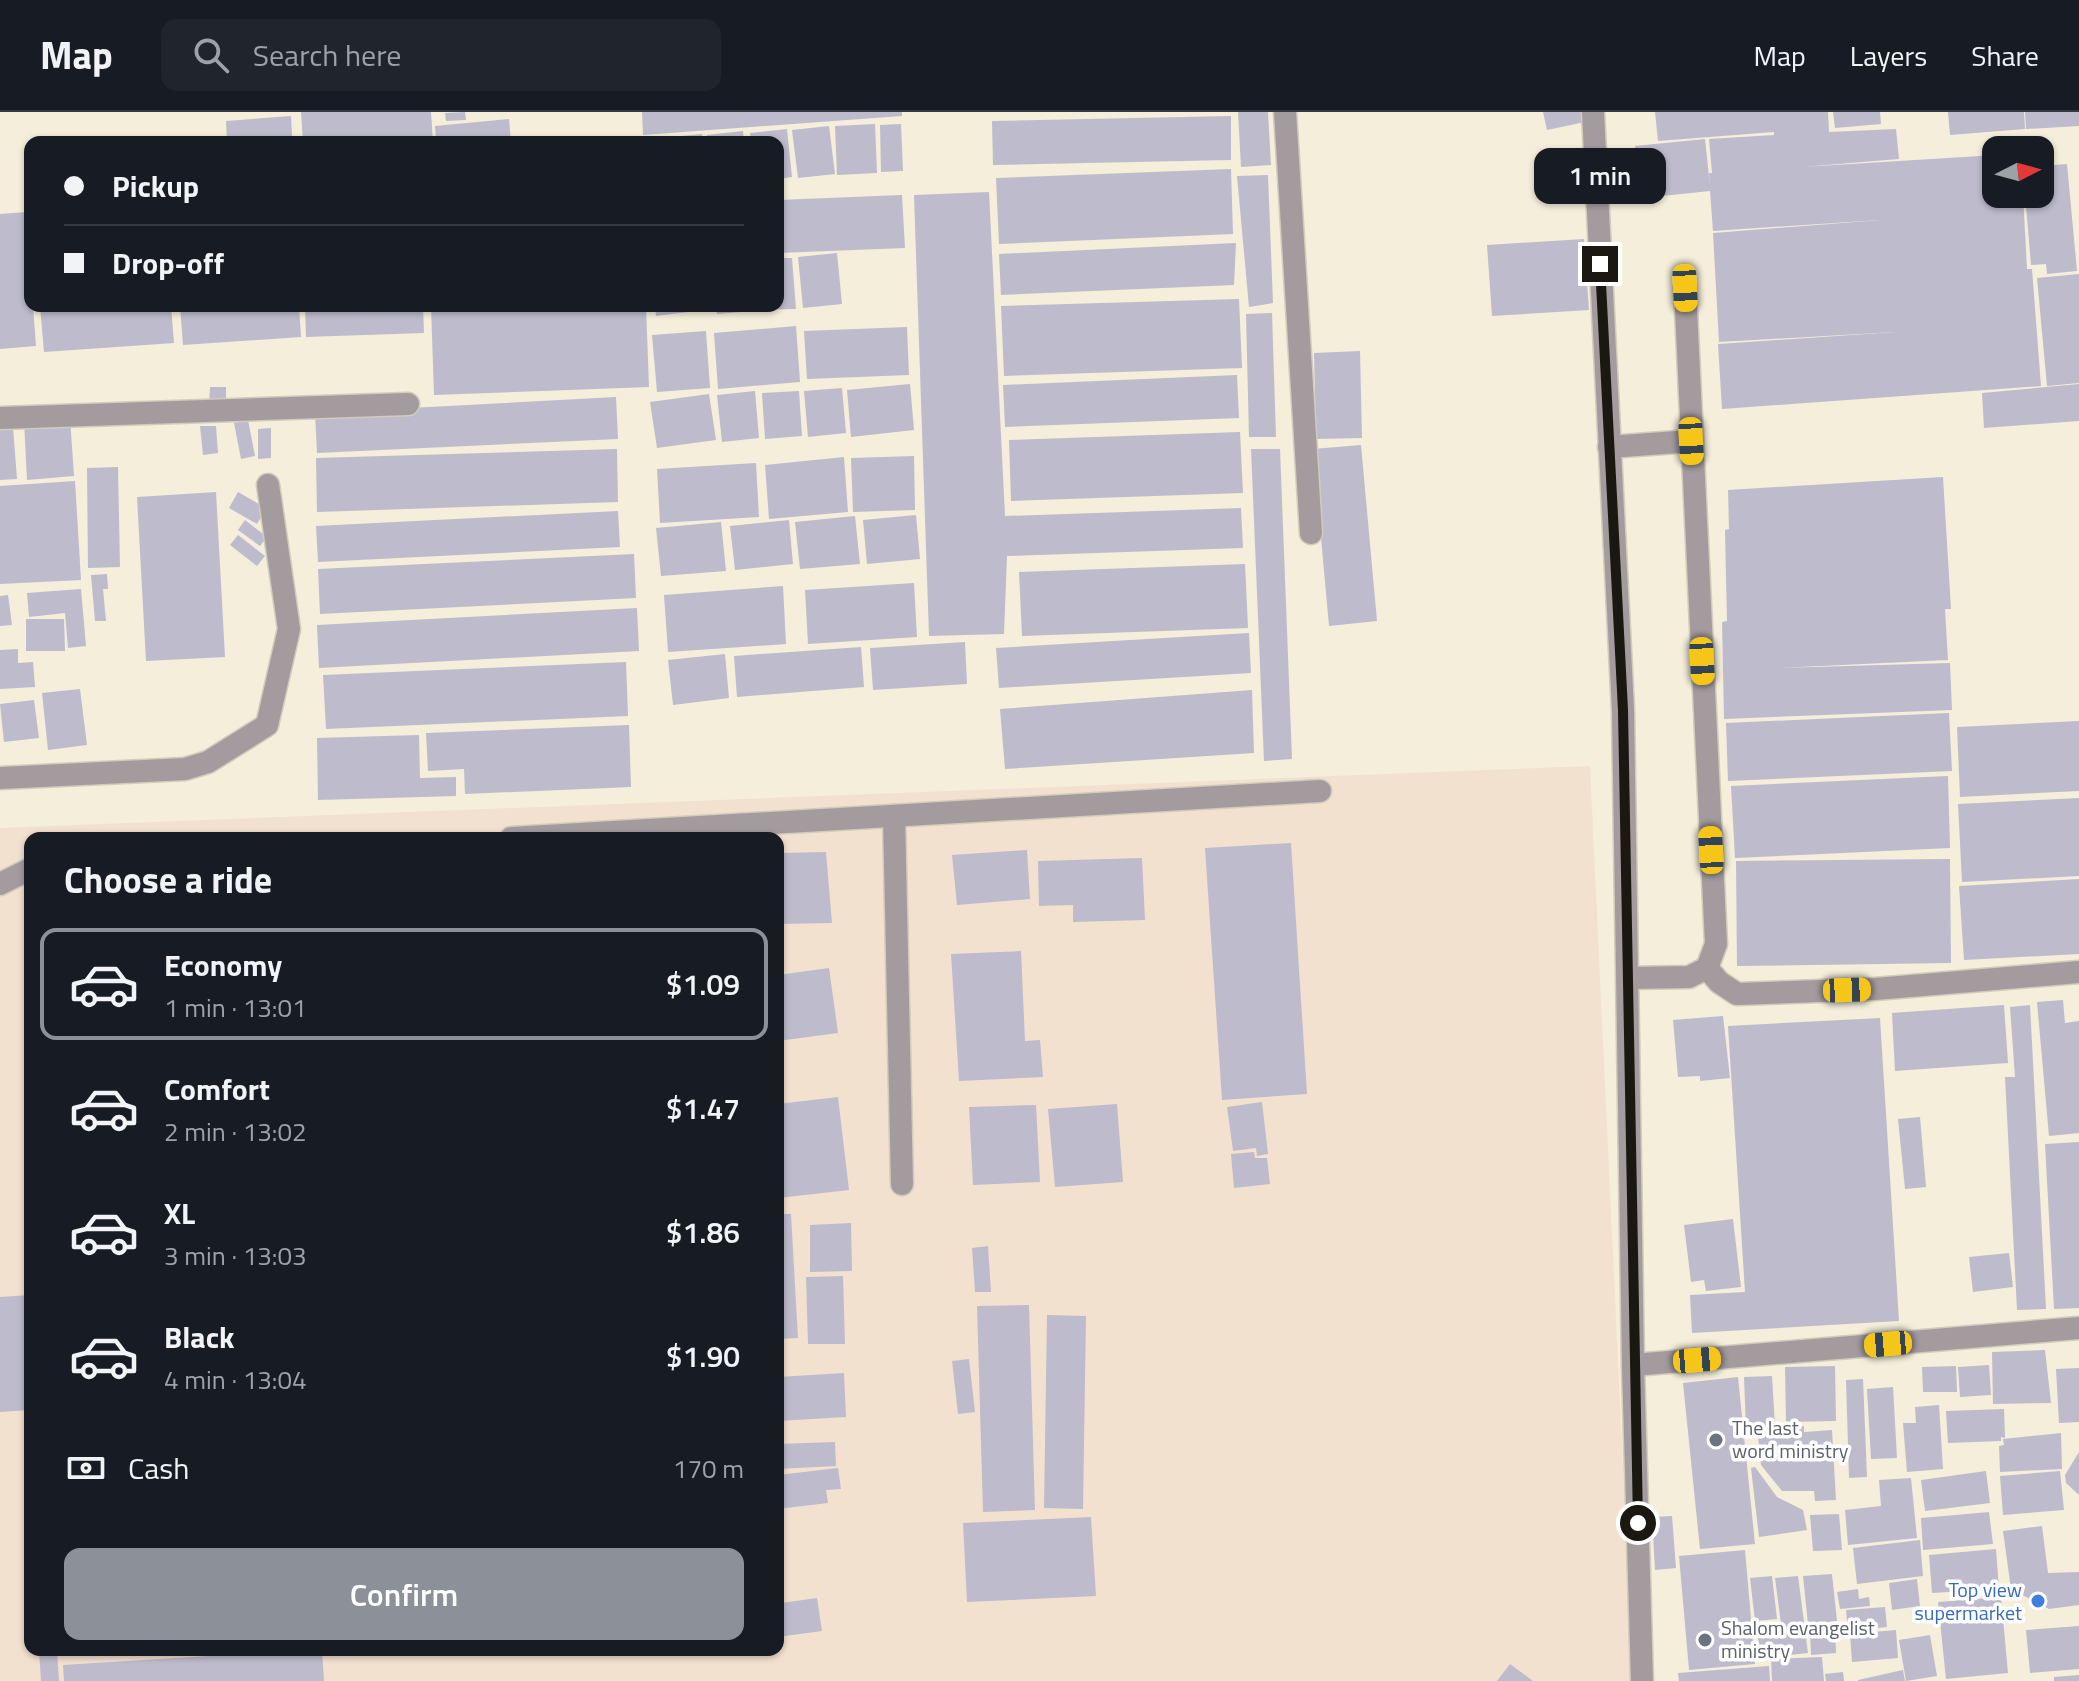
<!DOCTYPE html>
<meta charset="utf-8">
<style>
body{margin:0;font-family:"Titillium Web",sans-serif;background:#20242c;color:#f1f3f6;height:100vh;display:flex;flex-direction:column;font-size:30px;white-space:nowrap}
*{box-sizing:border-box;margin:0}
p{font-size:26px;color:#9ea1a6}
.icon{flex:none;width:44px;height:44px;fill:none;stroke:currentColor;stroke-width:2;stroke-linecap:round;stroke-linejoin:round}
.map{position:relative;flex:1;overflow:hidden}
.details{position:absolute;left:24px;top:720px;width:760px;height:824px;display:flex;flex-direction:column;background:#171b24;border-radius:16px;box-shadow:0 2px 6px #0004}
.details>*{flex:none}
.top-card{position:absolute;left:24px;top:24px;width:760px;height:176px;border-radius:16px;box-shadow:0 2px 6px #0004;display:grid;align-content:center;height:176px;padding:0 40px;background:#171b24}
.needle{width:52px;rotate:84deg}
.tools{position:absolute;left:1982px;top:24px;display:grid;gap:16px}
.tools a{display:grid;place-items:center;width:72px;height:72px;border-radius:16px;background:#171b24;box-shadow:0 2px 6px #0004;font-size:40px}
.end{position:absolute;width:36px;height:36px;margin:-18px;border:10px solid #1a1811;background:#fff;box-shadow:0 0 0 4px #fff}
.from{border-radius:50%}
.bubble{position:absolute;height:56px;border-radius:16px;background:#171b24;box-shadow:0 2px 6px #0004;font-size:26px;font-weight:600;line-height:56px;text-align:center}
.car{position:absolute;width:24px;height:48px;margin:-24px -12px;border-radius:10px;box-shadow:0 0 6px 2px #0007;background:linear-gradient(#f5c518 24%,#345 0 40%,#f5c518 0 76%,#345 0 86%,#f5c518 0)}
.top-card b{display:flex;align-items:center;gap:28px;height:76px;font-size:30px}
.top-card b+b{border-top:2px solid #363941}
.top-card i{width:20px;height:20px;background:#f1f3f6}
ul{padding:0;list-style:none}
li{display:flex;align-items:center;gap:24px;height:112px;margin:0 16px 12px;padding:0 24px;border:4px solid transparent;border-radius:16px}
li div{flex:1}
li b{display:block;font-size:30px}
li em{font-style:normal;font-weight:600}
li.on{border-color:#8c9099}
li>.icon{width:72px;height:72px;stroke-width:1.5}
h2{padding:0 40px;font-size:36px;line-height:96px}
.pay{display:flex;align-items:center;gap:20px;height:88px;padding:0 40px;font-size:30px}
.pay p{margin-inline-start:auto}
.cta{display:flex;gap:16px;margin-top:auto;padding:16px 40px}
.cta a{flex:1;height:92px;border-radius:16px;background:#8c9099;color:#fff;font-size:32px;font-weight:600;line-height:92px;text-align:center}
header{display:flex;align-items:center;gap:48px;box-sizing:border-box;height:112px;padding:0 40px;background:#171b24;border-bottom:2px solid #363941}
header strong{font-size:38px}
nav{display:flex;gap:44px;margin-inline-start:auto;font-size:28px}
.search{width:560px;height:72px;background:#20242c;display:flex;align-items:center;gap:20px;box-sizing:border-box;padding:0 28px;border-radius:16px;color:#9ea1a6;font-size:30px}
.map>svg:first-child{display:block}
.industrial{fill:#f3e1d0;fill-rule:evenodd}
.building{fill:#bebbcd}
.lines{fill:none;stroke-linecap:round;stroke-linejoin:round}
.lane-casing{stroke:#d1ccbb;stroke-width:25}
.lane{stroke:#a49b9f;stroke-width:22}
.route{stroke:#1a1811;stroke-width:10}
.worship-dot{fill:#6b7280;stroke:#fff;stroke-width:3}
.shop-dot{fill:#3f7fe0;stroke:#fff;stroke-width:3}
.labels{text-anchor:middle;stroke-width:7;stroke-linejoin:round;paint-order:stroke}
.worship-label{font-size:20px;fill:#5b616d;stroke:#fff;text-anchor:start}
.shop-label{font-size:20px;fill:#366cbe;stroke:#fff;text-anchor:end}
</style>
<header>
<strong>Map</strong>
<div class="search"><svg class="icon" aria-label="search" viewBox="0 0 24 24"><circle cx="10" cy="10" r="6"/><path d="M15 15l6 6"/></svg>Search here</div>
<nav><a>Map</a><a>Layers</a><a>Share</a></nav>
</header>
<div class="map">
<svg width="2079" height="1569" viewBox="0 0 2079 1569">
<rect width="100%" height="100%" fill="#f4eedb"/>
<path class="industrial" d="M1590,654L1633,1569H0V716ZM30,726H778V1538H30Z"/>
<g class="building">
<polygon points="301,0 431,0 433,30 303,30"/>
<polygon points="465,0 466,8 446,9 445,1"/>
<polygon points="642,0 902,0 902,4 643,23"/>
<polygon points="1238,0 1268,0 1271,53 1241,55"/>
<polygon points="1543,0 1583,0 1585,10 1547,18"/>
<polygon points="1655,0 1828,0 1829,20 1896,17 1899,47 1802,55 1996,43 1996,82 2023,82 2027,157 2032,157 2041,274 1722,297 1718,232 1895,220 1719,230 1713,121 1881,108 1713,119 1710,79 1662,84 1661,78 1640,80 1635,34 1705,27 1710,74 1709,61 1712,61 1709,27 1774,23 1774,20 1658,29"/>
<polygon points="1833,0 1880,0 1881,12 1835,16"/>
<polygon points="1948,0 2024,0 2025,17 1950,23"/>
<polygon points="2025,0 2079,0 2079,14 2026,17"/>
<polygon points="291,4 292,24 227,29 226,9"/>
<polygon points="1231,4 1231,48 993,53 992,9"/>
<polygon points="509,7 511,30 436,30 435,14"/>
<polygon points="875,12 877,61 837,63 835,14"/>
<polygon points="901,12 903,59 881,60 880,13"/>
<polygon points="829,14 835,62 798,66 792,18"/>
<polygon points="787,17 792,65 778,67 778,30 751,30 750,21"/>
<polygon points="743,19 744,30 708,30 707,23"/>
<polygon points="702,22 703,30 682,30 681,24"/>
<polygon points="677,24 677,30 641,30 641,26"/>
<polygon points="2067,52 2077,159 2047,162 2046,152 2031,153 2025,82 2040,82 2040,54"/>
<polygon points="1231,57 1233,122 999,132 996,66"/>
<polygon points="1268,63 1273,191 1249,195 1237,64"/>
<polygon points="989,80 1005,404 1241,396 1243,436 1007,444 1004,522 929,524 914,83"/>
<polygon points="902,83 905,136 778,141 778,88"/>
<polygon points="27,100 30,194 33,194 36,234 0,237 0,102"/>
<polygon points="1584,127 1589,198 1492,204 1487,133"/>
<polygon points="1236,131 1234,173 1001,183 999,142"/>
<polygon points="837,141 842,192 803,196 798,145"/>
<polygon points="778,146 792,146 796,197 757,198 757,194 778,194"/>
<polygon points="2079,162 2079,271 2047,274 2037,166"/>
<polygon points="1239,187 1242,256 1004,264 1001,194"/>
<polygon points="40,194 171,194 174,231 44,240"/>
<polygon points="180,194 299,194 301,225 183,233"/>
<polygon points="305,194 423,194 424,221 306,225"/>
<polygon points="431,194 646,194 649,275 434,283"/>
<polygon points="655,194 711,194 712,197 656,204"/>
<polygon points="716,194 753,194 753,199 717,202"/>
<polygon points="1272,201 1276,325 1249,325 1246,202"/>
<polygon points="796,214 800,270 718,277 714,221"/>
<polygon points="907,215 909,263 807,267 804,219"/>
<polygon points="706,219 710,276 657,280 652,223"/>
<polygon points="1360,239 1362,326 1316,327 1314,241"/>
<polygon points="1237,263 1239,306 1005,315 1003,273"/>
<polygon points="910,272 914,318 851,325 847,278"/>
<polygon points="2079,272 2079,309 1984,316 1982,281"/>
<polygon points="210,275 226,275 226,295 209,295"/>
<polygon points="842,276 846,321 808,325 804,279"/>
<polygon points="755,279 759,326 722,330 717,283"/>
<polygon points="799,279 802,324 765,327 762,281"/>
<polygon points="709,282 716,328 657,336 650,290"/>
<polygon points="616,285 618,327 317,341 315,301"/>
<polygon points="70,306 74,364 27,368 24,309"/>
<polygon points="248,308 255,344 241,347 234,311"/>
<polygon points="200,314 216,314 218,341 203,343"/>
<polygon points="13,315 17,367 0,368 0,316"/>
<polygon points="271,316 271,346 258,347 258,317"/>
<polygon points="1240,320 1243,381 1011,389 1009,328"/>
<polygon points="1361,333 1377,509 1329,514 1313,337"/>
<polygon points="617,337 618,390 317,400 316,346"/>
<polygon points="1251,337 1280,337 1292,647 1264,649"/>
<polygon points="914,344 915,398 853,400 851,346"/>
<polygon points="844,345 848,400 769,407 765,353"/>
<polygon points="756,351 759,405 660,411 657,357"/>
<polygon points="118,355 120,455 88,456 87,356"/>
<polygon points="1943,365 1951,497 1945,497 1948,548 1778,556 1950,551 1952,598 1724,607 1722,510 1727,509 1725,418 1729,417 1728,378"/>
<polygon points="75,369 81,468 0,472 0,374"/>
<polygon points="216,380 225,545 146,549 137,385"/>
<polygon points="238,380 266,396 257,412 229,396"/>
<polygon points="618,399 620,435 318,450 316,414"/>
<polygon points="916,403 920,447 867,452 863,408"/>
<polygon points="855,404 860,452 800,457 795,410"/>
<polygon points="245,408 267,425 260,434 238,418"/>
<polygon points="789,408 793,452 735,458 730,414"/>
<polygon points="721,410 726,459 661,464 656,416"/>
<polygon points="238,423 265,444 257,454 230,433"/>
<polygon points="634,442 636,486 320,502 318,457"/>
<polygon points="1245,452 1248,516 1022,524 1019,460"/>
<polygon points="107,462 108,477 103,477 106,509 95,509 91,463"/>
<polygon points="914,471 917,525 808,532 805,478"/>
<polygon points="783,474 786,532 668,540 664,483"/>
<polygon points="81,477 86,534 68,536 65,501 29,505 27,481"/>
<polygon points="8,483 12,513 0,514 0,484"/>
<polygon points="637,496 639,539 319,556 317,513"/>
<polygon points="26,507 64,507 65,539 26,539"/>
<polygon points="1249,521 1251,561 999,576 996,536"/>
<polygon points="965,530 967,572 873,578 870,536"/>
<polygon points="861,535 864,575 737,585 734,544"/>
<polygon points="18,537 18,551 33,550 35,575 0,577 0,538"/>
<polygon points="725,542 729,586 673,593 668,548"/>
<polygon points="626,550 628,604 326,617 323,563"/>
<polygon points="80,577 87,633 48,638 42,581"/>
<polygon points="1252,578 1254,641 1005,657 1000,597"/>
<polygon points="34,588 39,626 4,630 0,592"/>
<polygon points="1949,601 1952,659 1728,669 1726,611"/>
<polygon points="2079,609 2079,679 1960,685 1957,615"/>
<polygon points="629,613 631,675 465,682 464,657 428,659 426,621"/>
<polygon points="419,623 420,666 456,665 456,684 318,688 317,626"/>
<polygon points="1948,664 1950,736 1735,746 1731,674"/>
<polygon points="2079,686 2079,764 1962,770 1958,692"/>
<polygon points="1291,731 1307,982 1222,988 1205,736"/>
<polygon points="1027,738 1030,787 957,793 952,743"/>
<polygon points="826,740 832,811 778,812 778,741"/>
<polygon points="1142,746 1145,808 1073,810 1073,793 1039,794 1038,749"/>
<polygon points="1950,747 1951,851 1737,854 1736,749"/>
<polygon points="2079,767 2079,842 1964,848 1959,774"/>
<polygon points="1021,839 1025,929 1040,928 1043,965 959,969 951,842"/>
<polygon points="829,856 838,921 778,929 778,863"/>
<polygon points="2063,888 2065,911 2079,909 2079,1021 2049,1024 2037,890"/>
<polygon points="2004,893 2008,951 1895,959 1892,901"/>
<polygon points="2030,893 2046,1197 2017,1198 2005,965 2015,965 2010,895"/>
<polygon points="1723,904 1730,966 1700,969 1700,964 1678,965 1673,908"/>
<polygon points="1880,906 1899,1209 1692,1221 1690,1183 1745,1180 1728,914"/>
<polygon points="838,985 849,1078 778,1086 778,992"/>
<polygon points="1262,990 1268,1042 1257,1044 1256,1036 1233,1039 1227,995"/>
<polygon points="1117,992 1123,1070 1055,1075 1048,997"/>
<polygon points="1036,993 1040,1070 973,1073 969,995"/>
<polygon points="1920,1005 1926,1075 1905,1077 1898,1007"/>
<polygon points="2079,1030 2079,1196 2054,1197 2045,1032"/>
<polygon points="1254,1040 1255,1046 1267,1046 1270,1072 1234,1076 1231,1042"/>
<polygon points="778,1102 791,1102 798,1226 778,1227"/>
<polygon points="1733,1107 1741,1175 1706,1179 1704,1168 1691,1170 1684,1113"/>
<polygon points="851,1111 852,1159 810,1160 810,1113"/>
<polygon points="988,1134 991,1180 975,1180 972,1136"/>
<polygon points="2009,1141 2013,1175 1973,1180 1969,1145"/>
<polygon points="843,1164 845,1232 808,1232 806,1165"/>
<polygon points="30,1183 30,1298 0,1300 0,1185"/>
<polygon points="1029,1193 1035,1398 983,1400 977,1194"/>
<polygon points="1047,1203 1086,1204 1083,1397 1044,1396"/>
<polygon points="2045,1238 2051,1291 1993,1292 1992,1240"/>
<polygon points="969,1247 975,1300 958,1302 952,1249"/>
<polygon points="1989,1253 1991,1283 1960,1285 1958,1255"/>
<polygon points="1835,1254 1836,1309 1786,1310 1785,1255"/>
<polygon points="1956,1254 1957,1280 1923,1280 1922,1255"/>
<polygon points="2079,1256 2079,1310 2059,1311 2056,1257"/>
<polygon points="844,1261 846,1305 778,1309 778,1265"/>
<polygon points="1772,1264 1775,1314 1746,1316 1744,1265"/>
<polygon points="1738,1265 1755,1432 1700,1437 1683,1271"/>
<polygon points="1863,1267 1867,1365 1849,1366 1846,1268"/>
<polygon points="1893,1275 1897,1346 1871,1347 1867,1277"/>
<polygon points="1939,1293 1943,1357 1907,1360 1903,1311 1916,1311 1915,1295"/>
<polygon points="2004,1297 2005,1326 2001,1325 2001,1329 1948,1331 1946,1299"/>
<polygon points="1804,1314 1804,1320 1832,1318 1836,1388 1815,1389 1814,1379 1782,1379 1761,1353 1758,1324 1780,1323 1780,1315"/>
<polygon points="2061,1321 2062,1357 2000,1360 1999,1334 2004,1333 2003,1327"/>
<polygon points="835,1330 836,1354 778,1357 778,1332"/>
<polygon points="2079,1340 2079,1383 2066,1371 2065,1363"/>
<polygon points="1755,1355 1777,1385 1803,1398 1807,1418 1759,1425 1751,1356"/>
<polygon points="838,1356 841,1377 826,1378 828,1391 778,1397 778,1363"/>
<polygon points="1986,1359 1990,1391 1925,1399 1921,1368"/>
<polygon points="2060,1359 2064,1398 2003,1403 2000,1364"/>
<polygon points="1911,1366 1917,1426 1848,1433 1845,1398 1881,1394 1879,1368"/>
<polygon points="1989,1400 1993,1432 1923,1438 1921,1406"/>
<polygon points="1839,1402 1842,1438 1813,1439 1810,1403"/>
<polygon points="1672,1404 1676,1456 1655,1458 1652,1405"/>
<polygon points="1091,1405 1096,1484 967,1490 963,1411"/>
<polygon points="2042,1414 2048,1461 2079,1460 2079,1493 2049,1497 2011,1477 2003,1419"/>
<polygon points="1920,1428 1923,1464 1857,1472 1853,1436"/>
<polygon points="1996,1437 1999,1477 1932,1481 1929,1443"/>
<polygon points="1745,1438 1755,1552 1689,1558 1679,1444"/>
<polygon points="1832,1462 1837,1509 1808,1512 1803,1464"/>
<polygon points="1772,1464 1777,1507 1755,1509 1750,1466"/>
<polygon points="1798,1464 1808,1541 1760,1546 1757,1514 1781,1512 1775,1466"/>
<polygon points="1917,1467 1920,1494 1892,1498 1889,1471"/>
<polygon points="778,1477 780,1477 781,1491 817,1486 822,1519 778,1525"/>
<polygon points="1858,1477 1859,1487 1869,1485 1870,1494 1840,1497 1837,1480"/>
<polygon points="2001,1485 2008,1561 1946,1567 1938,1490"/>
<polygon points="1885,1495 1887,1515 1848,1519 1846,1498"/>
<polygon points="2079,1514 2079,1557 2030,1561 2026,1518"/>
<polygon points="1835,1515 1836,1541 1811,1543 1810,1517"/>
<polygon points="1896,1518 1898,1546 1852,1550 1850,1522"/>
<polygon points="1930,1523 1937,1564 1906,1569 1899,1528"/>
<polygon points="39,1538 57,1538 59,1569 41,1569"/>
<polygon points="65,1538 90,1538 90,1540 65,1542"/>
<polygon points="302,1538 322,1538 324,1569 64,1569 63,1553"/>
<polygon points="1822,1545 1824,1569 1772,1569 1771,1547"/>
<polygon points="1510,1552 1533,1569 1497,1569"/>
<polygon points="1769,1554 1770,1569 1679,1569 1678,1561"/>
<polygon points="1903,1558 1905,1569 1858,1569 1858,1568"/>
<polygon points="1843,1560 1844,1569 1826,1569 1825,1562"/>
<polygon points="2079,1563 2079,1569 2054,1569 2054,1565"/>
</g>
<g class="lines">
<g class="lane-casing">
<g id="lane">
<polyline points="1285,0 1311,421"/>
<polyline points="1593,0 1623,598 1633,1253 1642,1569"/>
<polyline points="0,306 408,292"/>
<polyline points="1609,335 1691,329"/>
<polyline points="0,666 185,657 208,650 267,613 289,517 268,373"/>
<polyline points="894,704 902,1072"/>
<polyline points="511,726 1320,679"/>
<polyline points="0,772 30,757"/>
<polyline points="1707,856 1719,870 1737,882 1875,877 2079,860"/>
<polyline points="1628,866 1689,865 1707,856 1716,832 1685,176"/>
<polyline points="1633,1253 2079,1216"/>
</g>
</g>
<use href="#lane" class="lane"/>
</g>
<g class="lines">
<polyline class="route" points="1600,152 1623,598 1638,1411"/>
</g>
<g class="worship-dot">
<circle cx="1716" cy="1328" r="8"/>
<circle cx="1705" cy="1528" r="8"/>
</g>
<circle class="shop-dot" cx="2038" cy="1489" r="8"/>
<g class="labels">
<g class="worship-label">
<text x="1732" y="1323">The last<tspan x="1732" dy="23">word ministry</tspan></text>
<text x="1721" y="1523">Shalom evangelist<tspan x="1721" dy="23">ministry</tspan></text>
</g>
<g class="shop-label">
<text x="2022" y="1485">Top view<tspan x="2022" dy="23">supermarket</tspan></text>
</g>
</g>
</svg>
<div class="tools">
<a><svg class="needle" viewBox="-14 -14 28 28"><path d="M0-13l5 13h-10z" fill="#e53935"/><path d="M0 13l5-13h-10z" fill="#9ea1a6"/></svg></a>
</div>
<i class="end from" style="left:1638px;top:1411px"></i>
<i class="end" style="left:1600px;top:152px"></i>
<div class="bubble" style="left:1534px;top:36px;width:132px">1 min</div>
<i class="car" style="left:1685px;top:176px;rotate:177deg"></i>
<i class="car" style="left:1691px;top:329px;rotate:177deg"></i>
<i class="car" style="left:1702px;top:549px;rotate:177deg"></i>
<i class="car" style="left:1711px;top:738px;rotate:357deg"></i>
<i class="car" style="left:1847px;top:878px;rotate:88deg"></i>
<i class="car" style="left:1888px;top:1232px;rotate:265deg"></i>
<i class="car" style="left:1697px;top:1248px;rotate:85deg"></i>
<div class="top-card">
<b><i class="from"></i>Pickup</b>
<b><i></i>Drop-off</b>
</div>
<section class="details">
<h2>Choose a ride</h2>
<ul>
<li class="on"><svg class="icon" aria-label="car" viewBox="0 0 24 24"><path d="M5 17H2v-5l4-1 3-4h7l3 4 3 1v5h-3M9 17h6M6 11h13"/><circle cx="7" cy="17" r="2"/><circle cx="17" cy="17" r="2"/></svg><div><b>Economy</b><p>1 min · 13:01</p></div><em>$1.09</em></li>
<li><svg class="icon" aria-label="car" viewBox="0 0 24 24"><path d="M5 17H2v-5l4-1 3-4h7l3 4 3 1v5h-3M9 17h6M6 11h13"/><circle cx="7" cy="17" r="2"/><circle cx="17" cy="17" r="2"/></svg><div><b>Comfort</b><p>2 min · 13:02</p></div><em>$1.47</em></li>
<li><svg class="icon" aria-label="car" viewBox="0 0 24 24"><path d="M5 17H2v-5l4-1 3-4h7l3 4 3 1v5h-3M9 17h6M6 11h13"/><circle cx="7" cy="17" r="2"/><circle cx="17" cy="17" r="2"/></svg><div><b>XL</b><p>3 min · 13:03</p></div><em>$1.86</em></li>
<li><svg class="icon" aria-label="car" viewBox="0 0 24 24"><path d="M5 17H2v-5l4-1 3-4h7l3 4 3 1v5h-3M9 17h6M6 11h13"/><circle cx="7" cy="17" r="2"/><circle cx="17" cy="17" r="2"/></svg><div><b>Black</b><p>4 min · 13:04</p></div><em>$1.90</em></li>
</ul>
<div class="pay"><svg class="icon" aria-label="cash" viewBox="0 0 24 24"><path d="M3 7h18v10H3z"/><circle cx="12" cy="12" r="2"/></svg>Cash<p>170 m</p></div>
<div class="cta"><a>Confirm</a></div>
</section>
</div>
